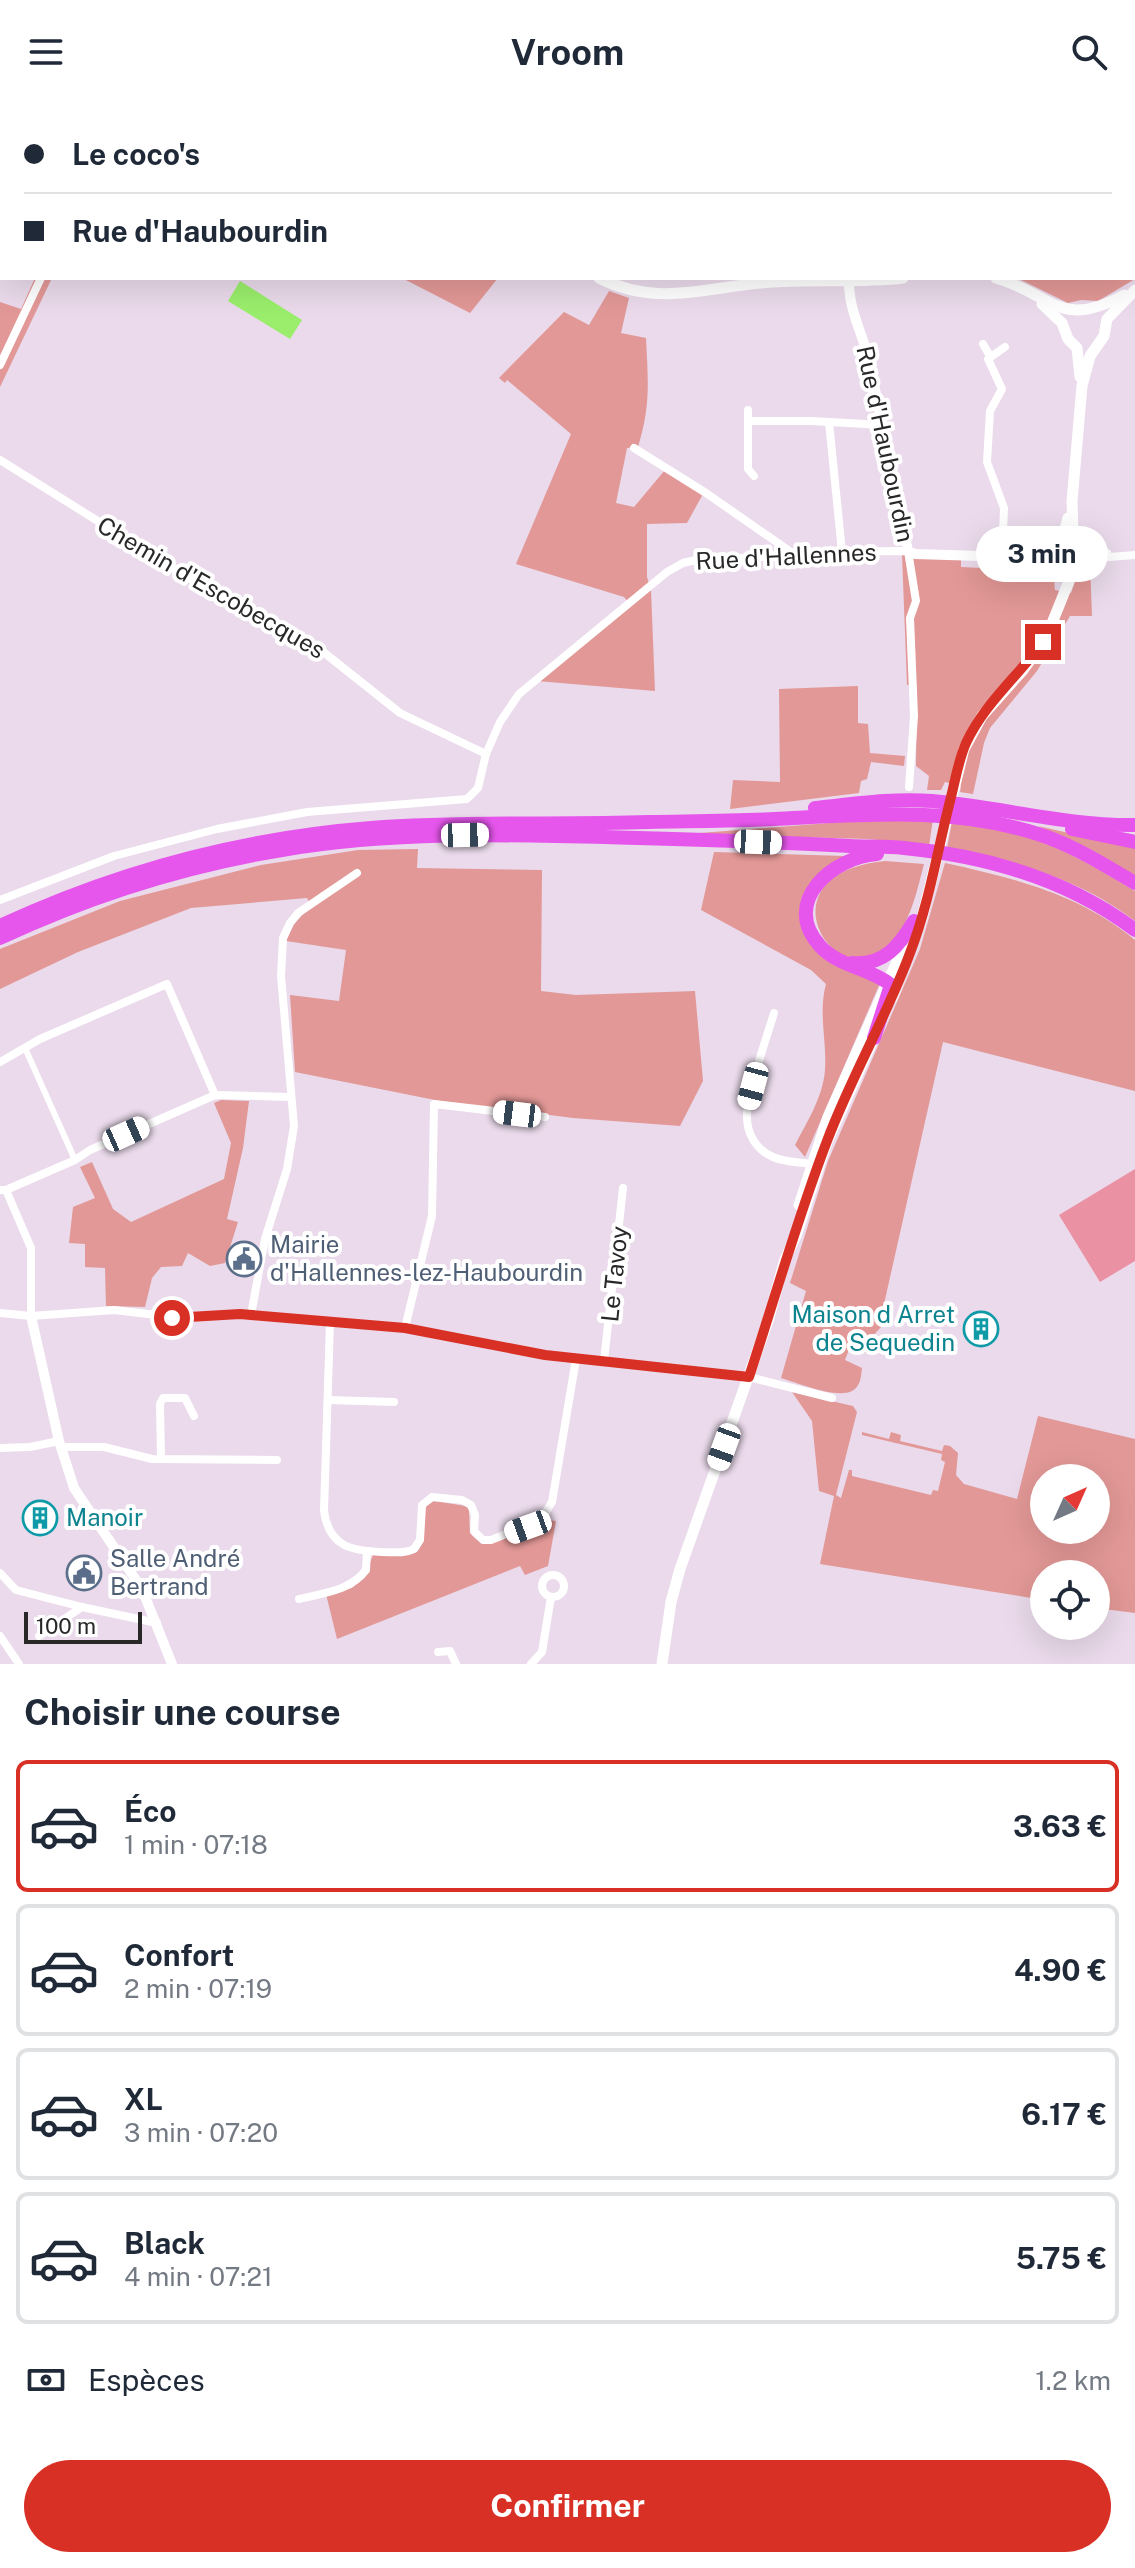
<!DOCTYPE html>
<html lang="fr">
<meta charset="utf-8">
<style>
body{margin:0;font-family:"Public Sans",sans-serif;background:#f6f6f7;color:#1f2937;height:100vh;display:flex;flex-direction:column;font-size:30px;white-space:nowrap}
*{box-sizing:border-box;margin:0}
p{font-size:26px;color:#747a83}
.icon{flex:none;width:44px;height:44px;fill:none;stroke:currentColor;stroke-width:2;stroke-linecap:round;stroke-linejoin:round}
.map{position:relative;height:1560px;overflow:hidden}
.side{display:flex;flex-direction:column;background:#fff;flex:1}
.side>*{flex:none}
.guide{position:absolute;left:0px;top:0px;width:1136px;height:176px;box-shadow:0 8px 32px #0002;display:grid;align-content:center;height:176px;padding:0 24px;background:#fff}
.needle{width:52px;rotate:45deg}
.fabs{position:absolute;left:1030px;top:1360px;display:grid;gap:16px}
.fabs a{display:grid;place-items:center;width:80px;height:80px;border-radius:50%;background:#fff;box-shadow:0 8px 32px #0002;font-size:40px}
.scale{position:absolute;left:24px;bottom:20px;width:118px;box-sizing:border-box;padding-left:8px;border:4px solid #282828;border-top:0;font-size:22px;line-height:28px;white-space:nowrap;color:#282828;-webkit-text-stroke:6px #fff;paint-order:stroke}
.end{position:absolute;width:36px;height:36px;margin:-18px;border:10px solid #d93025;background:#fff;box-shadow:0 0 0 4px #fff}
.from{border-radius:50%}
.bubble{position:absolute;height:56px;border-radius:28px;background:#fff;box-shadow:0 8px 32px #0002;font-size:26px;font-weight:700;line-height:56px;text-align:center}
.car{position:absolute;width:24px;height:48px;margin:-24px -12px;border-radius:10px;box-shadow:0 0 6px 2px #0007;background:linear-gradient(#fff 24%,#345 0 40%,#fff 0 76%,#345 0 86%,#fff 0)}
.guide b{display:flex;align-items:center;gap:28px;height:76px;font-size:30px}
.guide b+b{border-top:2px solid #e0e1e3}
.guide i{width:20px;height:20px;background:#1f2937}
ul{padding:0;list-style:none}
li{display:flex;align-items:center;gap:24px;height:132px;margin:0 16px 12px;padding:0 8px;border:4px solid #e0e1e3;border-radius:12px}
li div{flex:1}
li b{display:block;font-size:30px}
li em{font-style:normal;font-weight:700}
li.selected{border-color:#d93025}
li>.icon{width:72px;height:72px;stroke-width:1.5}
h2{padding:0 24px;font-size:36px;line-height:96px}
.pay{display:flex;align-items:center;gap:20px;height:88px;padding:0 24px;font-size:30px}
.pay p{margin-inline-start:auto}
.action{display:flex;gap:16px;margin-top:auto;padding:16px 24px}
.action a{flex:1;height:92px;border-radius:48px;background:#d93025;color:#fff;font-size:32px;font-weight:700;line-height:92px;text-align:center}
header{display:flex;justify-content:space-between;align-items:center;height:104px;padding:0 24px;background:#fff;font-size:36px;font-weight:700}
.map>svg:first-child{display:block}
.green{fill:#e29896;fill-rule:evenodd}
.pitch{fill:#ea91a3}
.water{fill:#9aee6c}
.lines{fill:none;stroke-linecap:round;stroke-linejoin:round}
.pedestrian{stroke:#fff;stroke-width:6}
.minor{stroke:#fff;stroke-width:8}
.tertiary{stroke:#fff;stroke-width:10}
.secondary{stroke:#fff;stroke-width:11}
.trunk{stroke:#e656ec;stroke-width:14}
.route{stroke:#d93025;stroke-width:10}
.labels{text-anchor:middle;stroke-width:8;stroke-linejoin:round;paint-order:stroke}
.street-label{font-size:24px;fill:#282828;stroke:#fff}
.service-label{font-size:24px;fill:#4e5e75;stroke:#fff;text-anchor:start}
.culture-label{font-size:24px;fill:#0d838f;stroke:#fff;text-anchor:end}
</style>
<header><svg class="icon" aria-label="menu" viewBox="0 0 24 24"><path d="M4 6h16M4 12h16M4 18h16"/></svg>Vroom<svg class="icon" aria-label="search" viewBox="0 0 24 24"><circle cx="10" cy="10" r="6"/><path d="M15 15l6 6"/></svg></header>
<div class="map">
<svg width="1135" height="1560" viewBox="0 0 1135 1560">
<rect width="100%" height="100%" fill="#eadaeb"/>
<g class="green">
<polygon points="1135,151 1135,175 1098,197 1081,196 1068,199 1017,174 1134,174"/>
<polygon points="35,174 52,174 0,283 0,198 21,205"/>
<polygon points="402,174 498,174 470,209"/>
<path d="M609,187L629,194L621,229L646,234C648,276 651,301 638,343L627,344L616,399L634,403L665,366L703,390L687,419L647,420V473L651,486L655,587L537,577L631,501L624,493L516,460L571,330L507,276L505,279L499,274L564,208L589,221Z"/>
<path d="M902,451L961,454V463L983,464L985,456C1001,457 1048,454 1054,472C1055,476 1054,481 1055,486L1071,489L1076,475L1090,460L1092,512H1070L1037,567L990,624L984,639L973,690L960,688L961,682L945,678L941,686H927L929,672L916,662L917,582L907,581Z"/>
<polygon points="858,582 858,619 868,620 870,649 905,652 904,662 871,658 867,675 861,677 859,689 730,705 733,676 780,678 779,585"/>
<polygon points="880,715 933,715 929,742 869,735 687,730"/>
<path d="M952,717C977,722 1003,725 1027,733C1065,745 1101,766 1135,787V817C1079,774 1014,757 947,744Z"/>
<polygon points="1038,722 1108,738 1135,741 1135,773 1076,739"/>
<polygon points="418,745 417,764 542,766 541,887 576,891 695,887 703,977 680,1022 573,1014 440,997 295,968 290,891 339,897 346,846 286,837 294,820 311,802 307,794 191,804 78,848 0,885 0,845 120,797 261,761 358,746"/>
<path d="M714,748L845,752L814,775L808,834L880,879L805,1053L795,1041C807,1018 823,993 825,966C827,936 818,910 826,880L811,866L701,806Z"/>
<path d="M885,757L924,760C916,791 907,834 877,851C828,880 764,769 885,757Z"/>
<path d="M945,759C1013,774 1080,790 1135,836V987L943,938L884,1200L893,1210L871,1234L866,1249L850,1243L845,1256L862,1264C861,1272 861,1282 852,1287C837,1295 797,1279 781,1274L806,1187L790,1179L828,1057L920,845Z"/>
<polygon points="221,996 249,997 243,1044 227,1115 238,1118 225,1159 210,1162 188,1149 182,1162 161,1163 152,1174 145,1203 106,1202 105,1164 85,1163 85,1140 69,1139 73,1103 95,1094 80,1063 92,1058 113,1105 131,1118 224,1075 231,1039 214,999"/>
<path d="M792,1288L853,1302L857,1308L836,1391L841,1394L849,1366H852V1372L931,1391L933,1386L938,1387L945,1358L941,1356L942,1350L862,1331V1328L889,1335L891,1328L901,1331L900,1337L942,1347L944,1341L950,1342L958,1349L956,1371L964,1380L1017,1395L1038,1312L1135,1335V1509L1096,1504V1470H1044V1496L820,1460L834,1392L819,1387L812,1317ZM1044,1374H1096V1426H1044Z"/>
<path d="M434,1397L466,1402L469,1406L470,1429C482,1445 495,1438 511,1432L513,1435L540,1424L549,1416L556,1417L548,1462L525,1471L520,1462L337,1535L326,1490L352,1484L364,1474L373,1451C430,1452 419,1453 426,1402Z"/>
</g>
<polygon class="pitch" points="1135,1065 1135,1157 1100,1178 1059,1111"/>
<polygon class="water" points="240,177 302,216 290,235 228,197"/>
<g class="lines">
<polyline class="pedestrian" points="25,944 75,1056"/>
<g class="minor">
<polyline points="182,2 183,0"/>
<polyline points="1134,145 1135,145"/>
<polyline points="983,240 990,252"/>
<polyline points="0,261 41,174"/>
<polyline points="748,306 748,365 754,372"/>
<polyline points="748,317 811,317 883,321"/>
<polyline points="829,318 842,448"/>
<polyline points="634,344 706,389 791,448"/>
<polyline points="0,356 202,482 272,516 312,539 400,609 486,650"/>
<polyline points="1078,442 1107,449"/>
<polyline points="1002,452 1004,404 987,358 990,307 1002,285 988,255 1005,243"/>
<polyline points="1079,462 1096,454 1135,451"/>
<polyline points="0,796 114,752 217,725 307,708 467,695 478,684 486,650 500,618 519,590 667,468 683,459 705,454 754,454 799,448 908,447 916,497 910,514 914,612 909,683"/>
<path d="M774,909C767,933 746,991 747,1013C747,1031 757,1046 773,1053C787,1059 802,1058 817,1061"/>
<polyline points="0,958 40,935 167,880 215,991"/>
<polyline points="0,1086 6,1086 75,1056 90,1046 215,991 291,993"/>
<polyline points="6,1086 31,1144 31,1212"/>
<polyline points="0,1209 31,1212 114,1206 182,1214 240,1210 399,1223 545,1251 749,1273 832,1294"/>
<polyline points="251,1211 265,1135 287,1065 294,1022 281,872 283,834 290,819 298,809 357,769"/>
<path d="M330,1218L324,1407C329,1443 352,1447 382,1448C393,1448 404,1450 414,1445L420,1436L422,1401L432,1393L462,1396L471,1401L475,1411L474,1427L483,1436H491L537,1418L544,1411L552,1398L576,1255"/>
<polyline points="405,1224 432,1112 434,1000 545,1013"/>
<polyline points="604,1257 623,1084"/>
<polyline points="328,1296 394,1298"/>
<polyline points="61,1343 104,1343 152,1355 277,1356"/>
<polyline points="0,1344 30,1343 59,1337"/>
<polyline points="161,1355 160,1300 163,1294 185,1294 194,1312"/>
<polyline points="0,1469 16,1486 82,1503"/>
<circle cx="553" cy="1482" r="11"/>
<path d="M299,1495C323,1489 350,1487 366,1466L367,1447"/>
<polyline points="0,1532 19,1560"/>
<polyline points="39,1532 82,1503 157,1519"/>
<polyline points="438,1548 450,1547 456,1560"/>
<polyline points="531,1560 542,1548 551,1493"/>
</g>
<g class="tertiary">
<polyline points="1009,2 1011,0"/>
<path d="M849,178C849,207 862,228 869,256L908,447L915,450L1013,453L1055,461"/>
<polyline points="31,1212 59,1337 74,1384 142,1485 172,1560"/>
</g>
<g class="secondary">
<polyline points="284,0 288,2"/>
<path d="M599,174C661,205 711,181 774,178C818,175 860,179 903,174"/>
<path d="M996,174C1054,191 1059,226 1124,191"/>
<polyline points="1042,200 1062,219 1068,235 1077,244 1080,273"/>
<polyline points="1068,414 1063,433 1054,447 1053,455 1061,466 1076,465"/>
<polyline points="892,894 922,814 964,645 982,612 1023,566 1046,534 1071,472 1082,457 1082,449 1073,428 1072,397 1082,282 1090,252 1104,232 1107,215 1135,186"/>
<polyline points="799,1101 828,1013 907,835"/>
<polyline points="662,1560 671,1498 680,1465 768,1217 785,1155 796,1132 827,1038 877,927"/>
</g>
<g class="trunk">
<path d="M815,704C854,700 893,694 932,697C1000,703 1067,722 1135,721"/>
<polyline points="1072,725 1135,738"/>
<path d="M0,822C116,768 243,734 371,724C463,717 556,721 649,718C697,717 745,717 793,714C876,710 958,704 1038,730C1073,741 1104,761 1135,779"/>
<path d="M0,834C90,792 184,762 282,746C400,726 519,731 638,734C709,736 779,738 850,742C868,743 886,742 904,744C986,752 1069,776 1135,826"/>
<path d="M852,859C884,862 900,841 914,817"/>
<path d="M874,934L891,881C870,864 839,863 820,842C780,798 833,753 877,750"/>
</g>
</g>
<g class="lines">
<path class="route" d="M172,1214L240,1210L405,1224L545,1251L749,1273C775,1194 797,1115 827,1037C851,973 886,914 910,849C929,800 937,748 950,697C955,678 958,657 966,639C984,600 1018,572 1043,538"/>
</g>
<defs>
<g id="civic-ring" transform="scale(1.8)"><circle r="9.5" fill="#fff" stroke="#5c6f8a" stroke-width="1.5"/><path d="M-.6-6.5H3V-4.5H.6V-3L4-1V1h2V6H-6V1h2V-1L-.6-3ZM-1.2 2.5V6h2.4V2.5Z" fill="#5c6f8a"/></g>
<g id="building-ring" transform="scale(1.8)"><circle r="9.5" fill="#fff" stroke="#0f9aa8" stroke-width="1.5"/><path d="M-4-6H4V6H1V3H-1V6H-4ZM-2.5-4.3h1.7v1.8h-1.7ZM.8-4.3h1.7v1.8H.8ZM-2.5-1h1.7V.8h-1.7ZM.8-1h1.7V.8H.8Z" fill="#0f9aa8"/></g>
</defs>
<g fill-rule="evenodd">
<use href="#civic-ring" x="244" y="1155"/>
<use href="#building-ring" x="981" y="1225"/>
<use href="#building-ring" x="40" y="1414"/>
<use href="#civic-ring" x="84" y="1469"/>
</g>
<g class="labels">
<g class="street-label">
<text transform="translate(885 340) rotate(78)" y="8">Rue d'Haubourdin</text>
<text transform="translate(786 453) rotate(-3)" y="8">Rue d'Hallennes</text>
<text transform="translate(211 484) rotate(30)" y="8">Chemin d'Escobecques</text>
<text transform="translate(615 1170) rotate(-84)" y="8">Le Tavoy</text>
</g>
<g class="service-label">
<text x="270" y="1149">Mairie<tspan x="270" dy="28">d'Hallennes-lez-Haubourdin</tspan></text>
<text x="110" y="1463">Salle André<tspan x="110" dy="28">Bertrand</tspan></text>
</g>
<g class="culture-label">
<text x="955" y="1219">Maison d Arret<tspan x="955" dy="28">de Sequedin</tspan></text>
<text x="66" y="1422" text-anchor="start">Manoir</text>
</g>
</g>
</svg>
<div class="fabs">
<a><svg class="needle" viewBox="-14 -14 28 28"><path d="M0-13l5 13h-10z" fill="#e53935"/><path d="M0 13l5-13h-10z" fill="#747a83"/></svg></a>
<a><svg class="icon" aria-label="locate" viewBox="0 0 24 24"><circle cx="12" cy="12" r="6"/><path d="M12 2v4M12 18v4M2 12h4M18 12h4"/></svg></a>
</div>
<div class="scale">100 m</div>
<i class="end from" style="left:172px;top:1214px"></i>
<i class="end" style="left:1043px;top:538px"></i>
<div class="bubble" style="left:976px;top:422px;width:132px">3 min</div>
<i class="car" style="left:465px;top:731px;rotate:89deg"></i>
<i class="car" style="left:758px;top:738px;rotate:92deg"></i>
<i class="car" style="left:753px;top:982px;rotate:195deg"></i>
<i class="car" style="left:517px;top:1010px;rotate:277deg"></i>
<i class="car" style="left:126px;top:1030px;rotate:66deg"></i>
<i class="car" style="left:724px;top:1343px;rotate:200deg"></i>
<i class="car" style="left:528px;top:1423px;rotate:250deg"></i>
<div class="guide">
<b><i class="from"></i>Le coco's</b>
<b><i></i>Rue d'Haubourdin</b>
</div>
</div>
<section class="side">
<h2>Choisir une course</h2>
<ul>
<li class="selected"><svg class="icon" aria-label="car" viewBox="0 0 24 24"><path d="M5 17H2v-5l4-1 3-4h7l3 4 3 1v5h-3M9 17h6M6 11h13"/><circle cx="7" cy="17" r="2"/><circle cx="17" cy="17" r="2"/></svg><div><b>Éco</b><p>1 min · 07:18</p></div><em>3.63 €</em></li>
<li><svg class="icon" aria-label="car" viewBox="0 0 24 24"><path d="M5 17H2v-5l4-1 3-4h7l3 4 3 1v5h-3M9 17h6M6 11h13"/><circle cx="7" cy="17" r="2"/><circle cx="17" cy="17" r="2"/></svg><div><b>Confort</b><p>2 min · 07:19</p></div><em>4.90 €</em></li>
<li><svg class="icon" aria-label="car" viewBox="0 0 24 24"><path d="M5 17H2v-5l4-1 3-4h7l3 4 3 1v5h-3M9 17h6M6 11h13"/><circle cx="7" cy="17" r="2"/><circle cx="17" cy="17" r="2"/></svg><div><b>XL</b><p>3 min · 07:20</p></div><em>6.17 €</em></li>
<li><svg class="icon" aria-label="car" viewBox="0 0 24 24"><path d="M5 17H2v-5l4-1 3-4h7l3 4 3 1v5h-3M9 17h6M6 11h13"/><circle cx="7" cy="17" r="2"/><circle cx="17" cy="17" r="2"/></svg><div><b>Black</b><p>4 min · 07:21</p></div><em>5.75 €</em></li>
</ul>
<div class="pay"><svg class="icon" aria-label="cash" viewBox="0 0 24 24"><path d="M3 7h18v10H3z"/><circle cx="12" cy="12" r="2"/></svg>Espèces<p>1.2 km</p></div>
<div class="action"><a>Confirmer</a></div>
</section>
